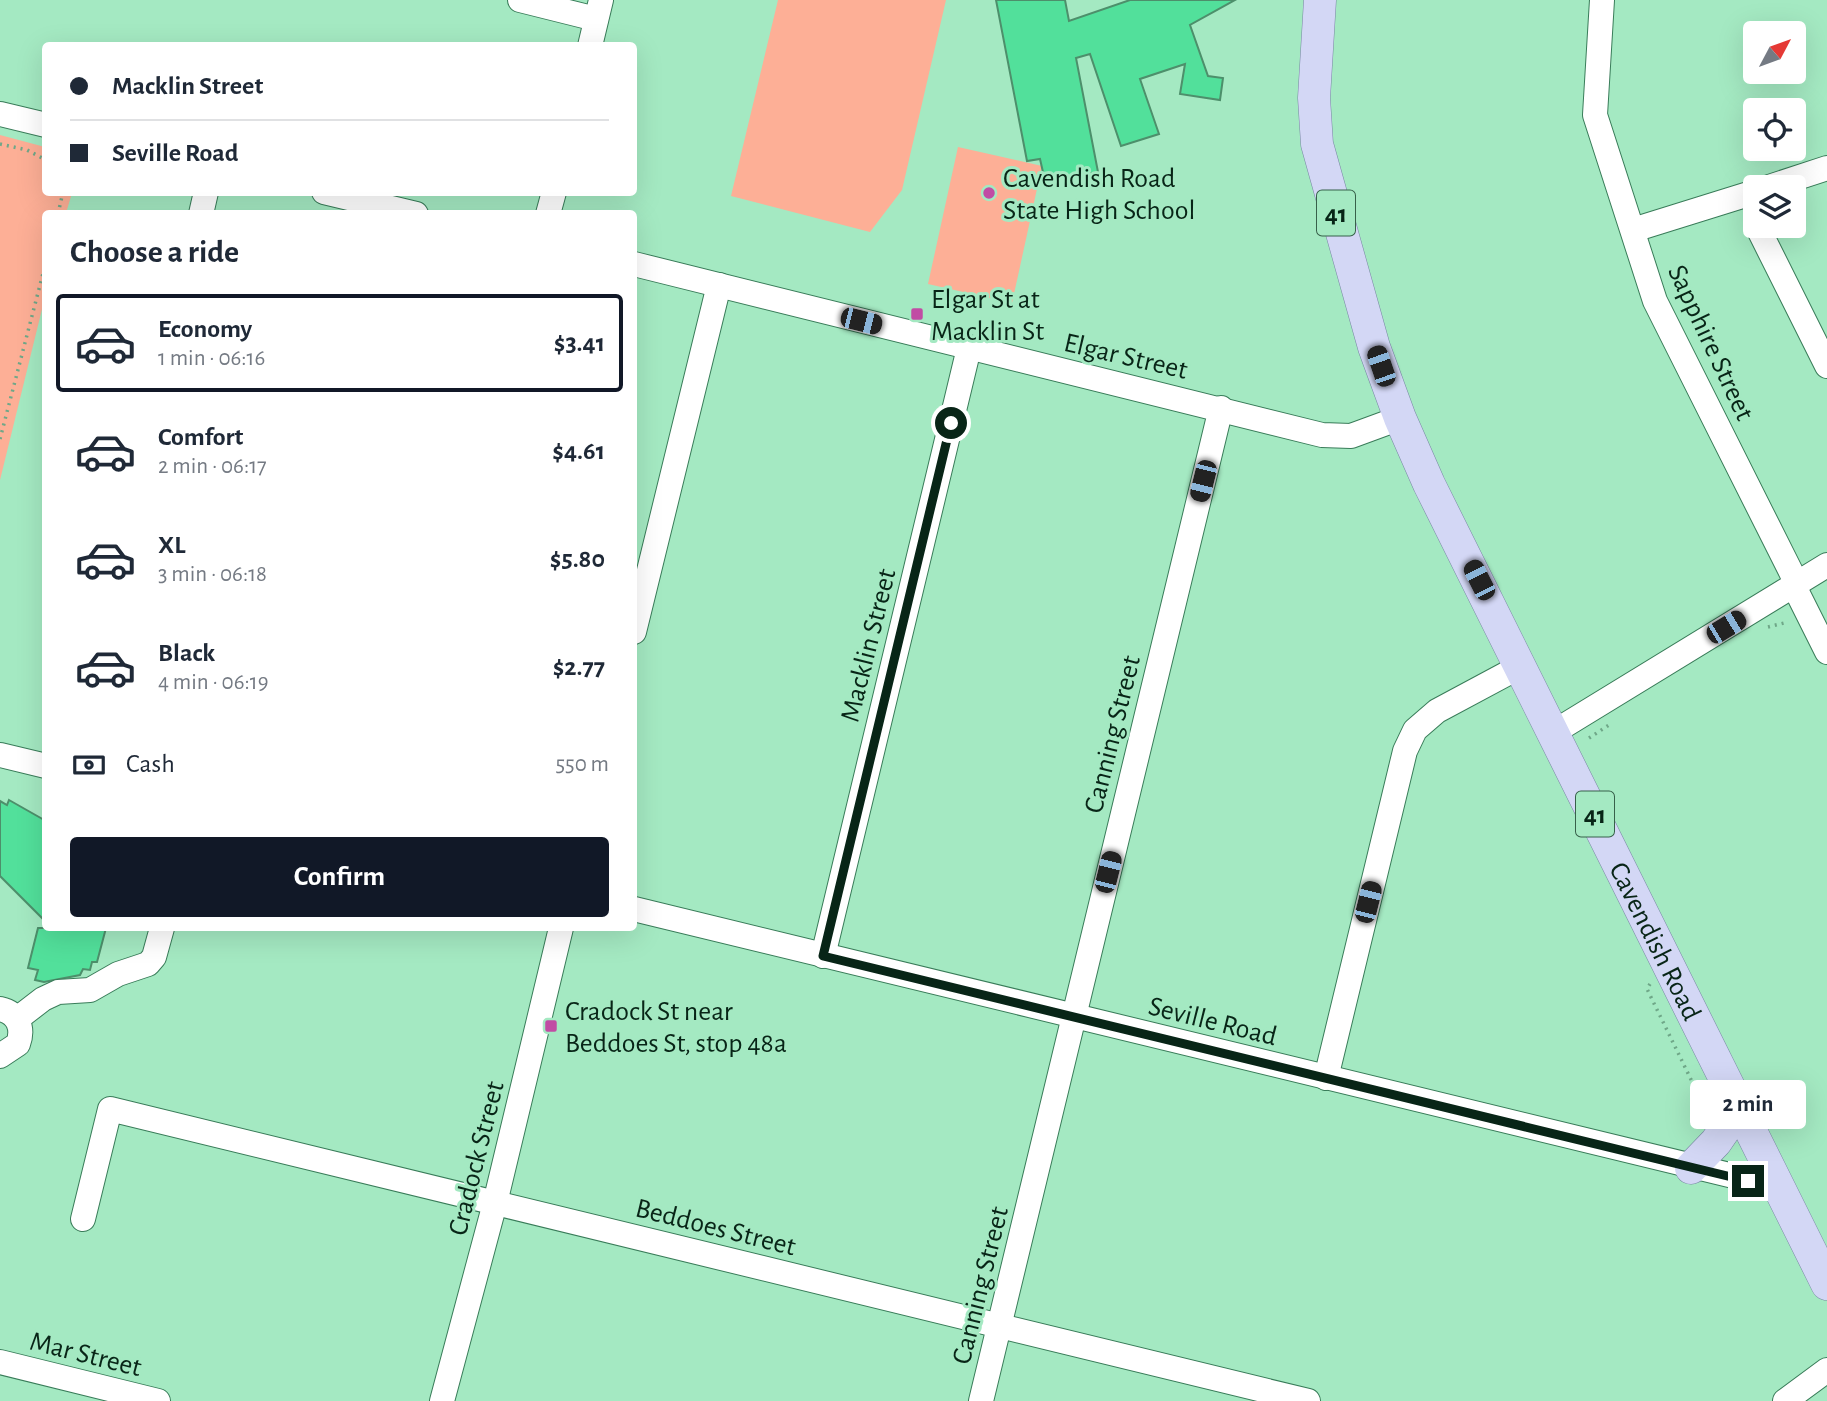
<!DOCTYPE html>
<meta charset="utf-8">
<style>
body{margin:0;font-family:"Alegreya Sans",sans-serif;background:#f2f2f3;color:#1f2937;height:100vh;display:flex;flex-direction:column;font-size:26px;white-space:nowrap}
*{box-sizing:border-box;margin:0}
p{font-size:23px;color:#747a83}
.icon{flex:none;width:38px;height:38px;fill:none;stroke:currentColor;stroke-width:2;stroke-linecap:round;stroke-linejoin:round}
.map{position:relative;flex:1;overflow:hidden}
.drawer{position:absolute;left:42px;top:210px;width:595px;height:721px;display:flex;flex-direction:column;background:#fff;border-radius:7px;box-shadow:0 7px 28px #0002}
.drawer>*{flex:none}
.banner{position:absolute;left:42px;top:42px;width:595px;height:154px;border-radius:7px;box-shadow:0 7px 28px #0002;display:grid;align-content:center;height:154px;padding:0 28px;background:#fff}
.needle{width:46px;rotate:49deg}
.controls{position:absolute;left:1743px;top:21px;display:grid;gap:14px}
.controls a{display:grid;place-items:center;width:63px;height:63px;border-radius:7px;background:#fff;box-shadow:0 7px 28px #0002;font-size:35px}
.end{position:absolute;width:32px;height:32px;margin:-16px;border:9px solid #082517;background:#fff;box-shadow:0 0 0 4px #fff}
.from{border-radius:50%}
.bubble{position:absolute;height:49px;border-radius:7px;background:#fff;box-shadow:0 7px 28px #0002;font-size:23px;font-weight:600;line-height:49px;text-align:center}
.car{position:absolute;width:21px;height:42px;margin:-21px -10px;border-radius:9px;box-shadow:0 0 5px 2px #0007;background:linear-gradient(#222 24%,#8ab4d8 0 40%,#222 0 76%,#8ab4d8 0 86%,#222 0)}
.banner b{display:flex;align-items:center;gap:24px;height:66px;font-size:26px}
.banner b+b{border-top:2px solid #e0e1e3}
.banner i{width:18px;height:18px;background:#1f2937}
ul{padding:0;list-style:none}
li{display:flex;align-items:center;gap:21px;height:98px;margin:0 14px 10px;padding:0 14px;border:4px solid transparent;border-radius:7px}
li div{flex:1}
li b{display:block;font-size:26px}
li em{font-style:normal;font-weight:600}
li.current{border-color:#111827}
li>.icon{width:63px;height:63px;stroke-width:1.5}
h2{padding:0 28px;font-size:32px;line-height:84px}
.pay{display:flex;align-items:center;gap:18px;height:77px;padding:0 28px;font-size:26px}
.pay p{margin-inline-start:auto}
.primary-button{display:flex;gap:14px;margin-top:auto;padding:14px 28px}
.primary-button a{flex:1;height:80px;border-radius:7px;background:#111827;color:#fff;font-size:28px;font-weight:600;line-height:80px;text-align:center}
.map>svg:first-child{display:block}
.green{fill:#fdaf96}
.building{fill:#52e09b;stroke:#4d8f6b;stroke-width:2}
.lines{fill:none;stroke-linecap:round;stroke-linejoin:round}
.minor-casing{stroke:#397c59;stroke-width:26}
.major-casing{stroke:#7887a3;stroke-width:33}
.path{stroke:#6fa788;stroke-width:3.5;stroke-dasharray:2 5;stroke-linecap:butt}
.minor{stroke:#fff;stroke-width:24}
.major{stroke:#d3d7f5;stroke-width:32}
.route{stroke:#082517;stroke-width:9}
.poi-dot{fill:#c14ca4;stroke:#a4e9c2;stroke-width:2.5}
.labels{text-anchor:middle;stroke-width:6;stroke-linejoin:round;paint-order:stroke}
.shield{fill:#a4e9c2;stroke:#37604a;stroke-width:2}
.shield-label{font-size:26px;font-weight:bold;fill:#082517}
.poi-label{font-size:28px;fill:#082517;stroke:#a4e9c2;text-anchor:start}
.street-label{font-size:28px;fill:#082517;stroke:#a4e9c2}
</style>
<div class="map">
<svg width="1827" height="1401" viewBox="0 0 1827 1401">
<rect width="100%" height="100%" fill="#a4e9c2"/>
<g class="green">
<polygon points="778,0 946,0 902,190 870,232 731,196"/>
<polygon points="0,135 45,147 46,192 72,193 66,213 46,214 45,297 0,480"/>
<polygon points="958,147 1042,166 1012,303 928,284"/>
</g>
<g class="building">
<polygon points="996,0 1065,0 1069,21 1130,0 1235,0 1190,25 1208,76 1223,78 1220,100 1180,94 1185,64 1140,79 1159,134 1121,146 1090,54 1076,58 1098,172 1045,181 1040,159 1027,161"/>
<polygon points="9,800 46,821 46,922 0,876 0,801 7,805"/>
<polygon points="38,928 106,928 97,962 92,962 90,970 83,969 80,975 44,982 35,980 38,970 28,968"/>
</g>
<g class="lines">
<g class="minor-casing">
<g id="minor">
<polyline points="520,0 596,19"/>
<polyline points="1602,0 1595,115 1655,301 1792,574 1798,594 1827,652"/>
<polyline points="590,46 601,0"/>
<polyline points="0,114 46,125"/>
<polyline points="1769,187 1827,168"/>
<polyline points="324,192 416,214"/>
<polyline points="201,214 206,192"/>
<polyline points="548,214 554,192"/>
<polyline points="1757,226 1827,366"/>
<polyline points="1633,230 1755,192"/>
<polyline points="634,264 1322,435 1351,436 1400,418"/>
<polyline points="634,632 719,285"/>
<polyline points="1554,732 1827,565"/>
<polyline points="0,755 46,766"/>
<polyline points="634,909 1779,1187"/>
<polyline points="823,956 969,348"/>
<path d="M0,1009C18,1013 24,1028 18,1044L0,1056"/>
<polyline points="17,1019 43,999 58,992 90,990 118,974 148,964 154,957 162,928"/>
<polyline points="1326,1078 1405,751 1415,730 1437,711 1521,666"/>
<polyline points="83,1219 110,1109 1308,1401"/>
<polyline points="0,1362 158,1401"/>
<polyline points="442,1401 495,1203 561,928"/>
<polyline points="981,1401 1221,408"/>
<polyline points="1785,1401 1827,1370"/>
</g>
</g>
<g class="major-casing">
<g id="major">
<path id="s1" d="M1320,0L1314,98L1317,144L1374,347L1400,418L1429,484L1827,1284"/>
<polyline points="1691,1168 1716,1142 1740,1107"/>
</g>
</g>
<g class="path">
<polyline points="0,144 27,150 46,160"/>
<polyline points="58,214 63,192"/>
<polyline points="0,439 46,262"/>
<polyline points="1768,627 1788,622"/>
<polyline points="1589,738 1609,725"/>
<polyline points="1650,984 1647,989 1700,1098 1711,1110"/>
</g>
<use href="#minor" class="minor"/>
<use href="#major" class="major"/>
</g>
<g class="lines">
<polyline class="route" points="951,423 823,956 1748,1181"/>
</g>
<g class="poi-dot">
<circle cx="989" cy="193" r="7"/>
<rect x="910" y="307" width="14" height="14" rx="3.5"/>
<rect x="544" y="1019" width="14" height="14" rx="3.5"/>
</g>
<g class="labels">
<g class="shield">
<rect x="1317" y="190.5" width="38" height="45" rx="5"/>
<rect x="1576" y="791.5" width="38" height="45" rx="5"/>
</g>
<g class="shield-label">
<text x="1336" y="222">41</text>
<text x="1595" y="823">41</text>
</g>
<g class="poi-label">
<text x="1003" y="187">Cavendish Road<tspan x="1003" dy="32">State High School</tspan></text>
<text x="931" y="308">Elgar St at<tspan x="931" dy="32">Macklin St</tspan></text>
<text x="565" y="1020">Cradock St near<tspan x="565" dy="32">Beddoes St, stop 48a</tspan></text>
</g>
<g class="street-label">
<text transform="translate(1712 342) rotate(65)" y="10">Sapphire Street</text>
<text transform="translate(1126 355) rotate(13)" y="10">Elgar Street</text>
<text transform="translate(867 645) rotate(-76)" y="10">Macklin Street</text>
<text transform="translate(1111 734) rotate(-76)" y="10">Canning Street</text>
<text dy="10" stroke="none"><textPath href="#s1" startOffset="1013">Cavendish Road</textPath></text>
<text transform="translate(1213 1020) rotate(14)" y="10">Seville Road</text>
<text transform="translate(475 1158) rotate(-76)" y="10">Cradock Street</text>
<text transform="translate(716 1226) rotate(14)" y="10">Beddoes Street</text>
<text transform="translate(979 1285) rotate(-76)" y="10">Canning Street</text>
<text transform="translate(86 1353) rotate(14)" y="10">Mar Street</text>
</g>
</g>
</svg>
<div class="controls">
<a><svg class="needle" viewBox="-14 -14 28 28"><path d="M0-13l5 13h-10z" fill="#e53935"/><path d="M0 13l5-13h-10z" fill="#747a83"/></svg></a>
<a><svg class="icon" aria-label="locate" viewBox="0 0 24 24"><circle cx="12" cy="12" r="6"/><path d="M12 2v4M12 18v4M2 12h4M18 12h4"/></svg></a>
<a><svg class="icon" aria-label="layers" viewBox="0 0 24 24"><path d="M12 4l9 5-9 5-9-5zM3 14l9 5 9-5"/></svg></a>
</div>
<i class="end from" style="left:951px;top:423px"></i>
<i class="end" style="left:1748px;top:1181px"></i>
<div class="bubble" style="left:1690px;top:1080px;width:116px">2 min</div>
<i class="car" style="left:861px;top:321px;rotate:104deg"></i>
<i class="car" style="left:1381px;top:366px;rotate:341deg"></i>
<i class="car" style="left:1203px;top:481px;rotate:194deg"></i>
<i class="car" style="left:1479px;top:580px;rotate:333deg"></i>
<i class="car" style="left:1726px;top:627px;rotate:59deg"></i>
<i class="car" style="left:1108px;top:872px;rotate:14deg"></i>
<i class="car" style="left:1368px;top:902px;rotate:14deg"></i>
<div class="banner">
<b><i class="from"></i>Macklin Street</b>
<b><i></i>Seville Road</b>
</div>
<section class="drawer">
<h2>Choose a ride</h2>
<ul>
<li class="current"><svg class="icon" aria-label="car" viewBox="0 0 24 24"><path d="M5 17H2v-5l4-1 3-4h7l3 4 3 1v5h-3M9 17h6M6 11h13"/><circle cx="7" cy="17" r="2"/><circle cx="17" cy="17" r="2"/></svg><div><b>Economy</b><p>1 min · 06:16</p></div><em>$3.41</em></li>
<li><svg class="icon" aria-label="car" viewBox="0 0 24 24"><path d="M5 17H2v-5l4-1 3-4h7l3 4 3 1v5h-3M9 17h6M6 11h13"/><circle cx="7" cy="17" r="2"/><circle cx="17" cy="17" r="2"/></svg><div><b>Comfort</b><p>2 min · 06:17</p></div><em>$4.61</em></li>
<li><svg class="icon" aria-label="car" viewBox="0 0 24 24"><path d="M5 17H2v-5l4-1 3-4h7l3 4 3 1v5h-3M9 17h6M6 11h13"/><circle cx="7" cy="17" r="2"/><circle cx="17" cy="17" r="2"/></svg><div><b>XL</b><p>3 min · 06:18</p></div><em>$5.80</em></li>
<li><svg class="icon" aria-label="car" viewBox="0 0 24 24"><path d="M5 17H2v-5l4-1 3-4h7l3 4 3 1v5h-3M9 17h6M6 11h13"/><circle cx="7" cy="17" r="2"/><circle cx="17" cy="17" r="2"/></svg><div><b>Black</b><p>4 min · 06:19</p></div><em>$2.77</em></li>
</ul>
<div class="pay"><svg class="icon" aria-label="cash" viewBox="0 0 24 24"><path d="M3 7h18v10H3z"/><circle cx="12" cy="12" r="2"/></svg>Cash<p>550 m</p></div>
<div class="primary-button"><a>Confirm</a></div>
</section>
</div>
